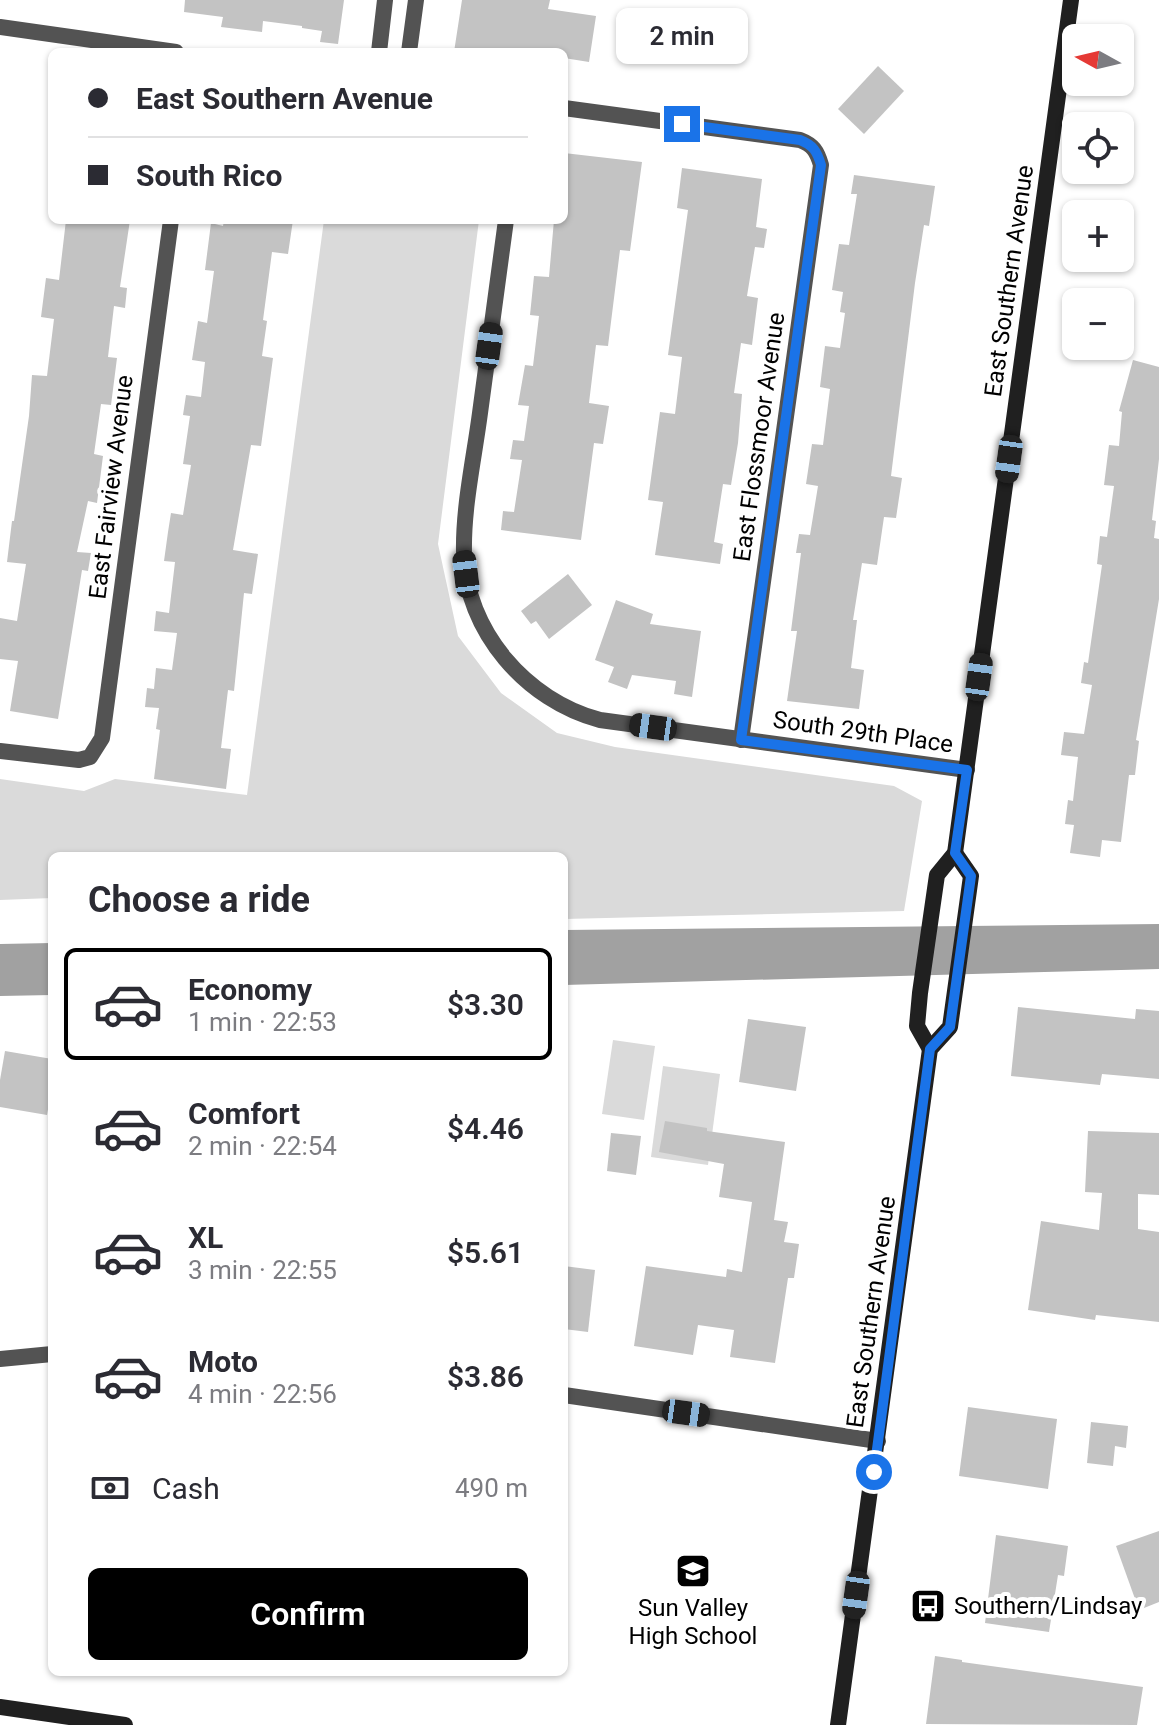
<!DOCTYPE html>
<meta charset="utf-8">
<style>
body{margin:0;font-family:Roboto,sans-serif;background:#f2f2f3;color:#2b2b33;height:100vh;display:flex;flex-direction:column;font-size:30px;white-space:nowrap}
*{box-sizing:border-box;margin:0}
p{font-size:26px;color:#7c7c81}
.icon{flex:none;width:44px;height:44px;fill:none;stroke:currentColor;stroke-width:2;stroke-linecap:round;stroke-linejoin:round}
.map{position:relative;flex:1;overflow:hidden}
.side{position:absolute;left:48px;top:852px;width:520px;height:824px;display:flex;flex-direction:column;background:#fff;border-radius:12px;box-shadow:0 2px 6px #0004}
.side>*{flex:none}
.top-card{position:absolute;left:48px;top:48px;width:520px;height:176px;border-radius:12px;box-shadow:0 2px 6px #0004;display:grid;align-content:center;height:176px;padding:0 40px;background:#fff}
.needle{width:52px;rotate:278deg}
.fabs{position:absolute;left:1062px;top:24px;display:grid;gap:16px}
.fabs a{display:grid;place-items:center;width:72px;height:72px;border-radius:12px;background:#fff;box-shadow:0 2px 6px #0004;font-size:40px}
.end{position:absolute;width:36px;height:36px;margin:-18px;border:10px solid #1a73e8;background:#fff;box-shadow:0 0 0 4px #fff}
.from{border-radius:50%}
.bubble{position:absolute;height:56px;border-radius:12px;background:#fff;box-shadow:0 2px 6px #0004;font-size:26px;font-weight:600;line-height:56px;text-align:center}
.car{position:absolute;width:24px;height:48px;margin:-24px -12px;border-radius:10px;box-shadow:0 0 6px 2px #0007;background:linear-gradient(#222 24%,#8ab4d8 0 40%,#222 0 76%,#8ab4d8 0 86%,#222 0)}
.top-card b{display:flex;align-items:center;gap:28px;height:76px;font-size:30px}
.top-card b+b{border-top:2px solid #e1e1e2}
.top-card i{width:20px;height:20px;background:#2b2b33}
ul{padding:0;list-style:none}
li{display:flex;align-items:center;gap:24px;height:112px;margin:0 16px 12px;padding:0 24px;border:4px solid transparent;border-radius:12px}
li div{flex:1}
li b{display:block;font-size:30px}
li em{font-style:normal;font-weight:600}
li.selected{border-color:#000}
li>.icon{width:72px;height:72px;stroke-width:1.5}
h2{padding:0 40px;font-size:36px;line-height:96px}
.pay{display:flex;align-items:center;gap:20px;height:88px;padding:0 40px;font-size:30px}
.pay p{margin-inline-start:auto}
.cta{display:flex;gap:16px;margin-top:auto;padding:16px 40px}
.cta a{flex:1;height:92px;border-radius:12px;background:#000;color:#fff;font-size:32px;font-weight:600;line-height:92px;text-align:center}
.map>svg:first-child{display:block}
.green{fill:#dadada}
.water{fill:#a1a1a1}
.building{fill:#c3c3c3}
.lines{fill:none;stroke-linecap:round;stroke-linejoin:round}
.minor{stroke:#535353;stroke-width:16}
.secondary{stroke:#202020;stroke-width:16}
.route{stroke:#1a73e8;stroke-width:10}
.labels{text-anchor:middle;stroke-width:8;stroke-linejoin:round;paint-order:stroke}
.street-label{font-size:24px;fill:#000;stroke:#fff}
.poi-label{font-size:24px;fill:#000;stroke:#fff;text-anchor:start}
</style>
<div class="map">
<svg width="1159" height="1725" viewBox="0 0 1159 1725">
<rect width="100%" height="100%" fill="#fff"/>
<g class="green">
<polygon points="324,220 479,220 438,544 458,636 501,693 557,733 615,747 894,786 922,801 904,911 564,919 564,856 52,856 52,898 0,900 0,779 84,791 115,779 247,795"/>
<polygon points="613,1040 655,1046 644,1120 602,1114"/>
<polygon points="663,1066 720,1074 708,1165 651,1157"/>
</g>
<g class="water">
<polygon points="1159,924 1159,969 564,985 564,930"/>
<polygon points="52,943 52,995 0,996 0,944"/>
</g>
<g class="building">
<polygon points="185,0 344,0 338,44 320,42 322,31 302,28 302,26 263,21 262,32 221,27 223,17 184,12"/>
<polygon points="462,0 550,0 548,9 596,16 589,62 564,58 564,52 454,52"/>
<polygon points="878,66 904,91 864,134 838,109"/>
<polygon points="564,153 642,162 630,251 620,250 608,346 596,345 589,403 609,406 603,444 594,443 581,540 501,530 503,511 514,512 522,460 510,459 513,440 524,441 529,406 518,405 525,365 533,366 539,316 530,315 534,276 549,277 554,220 564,220"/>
<polygon points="682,168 762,179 756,227 767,229 764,248 755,247 747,296 758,298 752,345 741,343 734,393 742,394 738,443 731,485 723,484 714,542 723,544 720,564 655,555 663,502 648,500 660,412 675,414 682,357 668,355 688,210 677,208"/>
<polygon points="854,175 935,186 929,226 924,225 915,283 891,476 902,478 896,518 884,517 877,565 862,563 853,620 857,620 851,668 864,670 859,709 787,701 797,631 791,631 801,553 796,553 799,534 810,535 818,486 806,484 812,444 823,445 830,389 820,387 825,346 840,348 845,313 840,312 843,292 832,290 839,244 849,245 857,194 851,194"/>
<polygon points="66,220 130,220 120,287 127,288 125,308 114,306 108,357 117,358 111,405 101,404 94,454 103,456 97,503 88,501 77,552 91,553 88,571 82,570 58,719 10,711 18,661 0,659 0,618 17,621 26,564 7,562 12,521 14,521 29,416 32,375 47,376 54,319 41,317 46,278 59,280"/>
<polygon points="224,220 293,220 288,254 272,252 263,320 267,321 262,356 273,358 261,446 251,445 233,550 258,554 252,594 244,593 234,691 228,690 221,748 231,749 226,789 154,779 160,730 156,729 159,708 145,707 147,688 154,689 156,668 172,670 177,633 154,631 156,611 169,613 175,562 164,561 168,532 171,513 183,515 191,465 183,464 190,416 183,415 186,395 201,397 205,362 192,360 198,321 207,323 214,271 205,270 211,223 223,226"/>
<polygon points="1133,360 1159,367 1159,459 1152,520 1156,521 1154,538 1159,539 1159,599 1136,740 1139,741 1135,775 1129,775 1121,842 1102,840 1100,857 1070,853 1074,825 1065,824 1068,800 1073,801 1078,757 1061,755 1064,732 1084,734 1092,685 1081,683 1084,662 1088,663 1102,565 1097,564 1100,536 1107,537 1114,486 1104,485 1109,445 1119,446 1122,412 1119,411"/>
<polygon points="568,574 592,605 549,639 536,621 531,624 521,611"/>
<polygon points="616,600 653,614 650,624 701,631 692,697 674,694 676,681 632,675 627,689 608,682 614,667 595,660"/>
<polygon points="1018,1007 1135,1019 1136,1009 1159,1011 1159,1079 1102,1074 1100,1085 1011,1076"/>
<polygon points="748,1019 806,1027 796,1091 739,1082"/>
<polygon points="5,1051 52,1059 52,1086 47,1115 0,1107 0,1080"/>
<polygon points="665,1121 707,1128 707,1131 785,1142 774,1220 788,1222 784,1242 799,1244 794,1278 788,1278 775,1363 730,1357 734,1330 698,1325 693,1355 634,1346 646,1266 726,1277 727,1269 742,1272 752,1202 719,1197 724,1164 659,1152"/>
<polygon points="1088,1131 1159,1133 1159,1195 1138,1194 1138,1229 1159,1232 1159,1322 1096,1315 1095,1320 1028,1310 1041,1221 1099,1230 1102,1193 1085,1192"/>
<polygon points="611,1133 641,1136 636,1175 607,1171"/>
<polygon points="564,1266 595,1270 588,1332 564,1329"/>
<polygon points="968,1407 1057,1419 1048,1489 959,1476"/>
<polygon points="1091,1422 1128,1426 1126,1448 1115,1446 1113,1466 1087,1463"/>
<polygon points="1159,1531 1159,1602 1139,1610 1116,1546"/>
<polygon points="996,1535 1068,1546 1064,1576 1058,1575 1049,1632 985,1623"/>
<polygon points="935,1656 962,1660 962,1662 1143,1687 1137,1725 926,1724"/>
</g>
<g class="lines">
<g class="minor">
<polyline points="0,27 176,52"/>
<polyline points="379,52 385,0"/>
<polyline points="409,52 416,0"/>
<path d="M564,108L800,140C813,145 817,151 821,165L741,740"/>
<path d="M506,220C497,284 489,349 480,413C474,459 463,507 464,553C465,631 527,701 600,720L967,770"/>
<polyline points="0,751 79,760 90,757 102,738 171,220"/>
<polyline points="0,1359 52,1354"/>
<polyline points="564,1395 878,1441"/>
</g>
<g class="secondary">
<polyline points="930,1049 917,1026 920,993 937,875 955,853 1071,0"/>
<polyline points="0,1707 125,1725"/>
<polyline points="838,1725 930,1049 950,1027 971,876 955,853"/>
</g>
</g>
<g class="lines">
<path class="route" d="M682,124L800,140C813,145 817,151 821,165L741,740L967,770L955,853L971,876L950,1027L930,1049L874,1472"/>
</g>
<defs>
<g id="school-square" transform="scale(1.8)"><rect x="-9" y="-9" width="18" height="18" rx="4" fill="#000" stroke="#fff"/><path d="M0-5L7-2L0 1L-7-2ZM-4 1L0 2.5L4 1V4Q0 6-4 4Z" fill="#fff"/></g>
<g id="bus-square" transform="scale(1.8)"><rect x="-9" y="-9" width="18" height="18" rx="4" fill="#000" stroke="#fff"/><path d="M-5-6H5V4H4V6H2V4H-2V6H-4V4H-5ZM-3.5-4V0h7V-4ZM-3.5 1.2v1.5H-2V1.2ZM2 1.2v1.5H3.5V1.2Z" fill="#fff"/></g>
</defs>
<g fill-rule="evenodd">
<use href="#school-square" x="693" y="1571"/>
<use href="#bus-square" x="928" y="1606"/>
</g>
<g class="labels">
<g class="street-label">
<text transform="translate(1009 281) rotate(-82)" y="8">East Southern Avenue</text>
<text transform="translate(759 437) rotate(-82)" y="8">East Flossmoor Avenue</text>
<text transform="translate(111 487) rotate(-83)" y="8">East Fairview Avenue</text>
<text transform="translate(863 732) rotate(8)" y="8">South 29th Place</text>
<text transform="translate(871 1312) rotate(-82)" y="8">East Southern Avenue</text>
</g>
<g class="poi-label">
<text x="954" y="1614">Southern/Lindsay</text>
<text x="693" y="1616" text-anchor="middle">Sun Valley<tspan x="693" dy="28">High School</tspan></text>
</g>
</g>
</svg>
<div class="fabs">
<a><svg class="needle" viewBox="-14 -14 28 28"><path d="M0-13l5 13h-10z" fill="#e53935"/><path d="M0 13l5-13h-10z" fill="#7c7c81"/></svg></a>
<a><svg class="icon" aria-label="locate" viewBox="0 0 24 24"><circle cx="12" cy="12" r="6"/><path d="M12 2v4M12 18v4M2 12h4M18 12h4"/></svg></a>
<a>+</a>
<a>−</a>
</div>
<i class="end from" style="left:874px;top:1472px"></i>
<i class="end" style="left:682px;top:124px"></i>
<div class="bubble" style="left:616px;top:8px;width:132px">2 min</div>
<i class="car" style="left:489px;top:346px;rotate:8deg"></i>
<i class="car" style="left:1009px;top:459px;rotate:188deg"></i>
<i class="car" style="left:466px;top:574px;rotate:353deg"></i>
<i class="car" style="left:979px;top:677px;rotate:8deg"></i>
<i class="car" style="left:653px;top:727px;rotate:278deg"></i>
<i class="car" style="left:686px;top:1413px;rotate:98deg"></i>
<i class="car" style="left:856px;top:1595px;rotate:188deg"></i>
<div class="top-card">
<b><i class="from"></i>East Southern Avenue</b>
<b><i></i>South Rico</b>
</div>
<section class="side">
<h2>Choose a ride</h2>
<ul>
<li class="selected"><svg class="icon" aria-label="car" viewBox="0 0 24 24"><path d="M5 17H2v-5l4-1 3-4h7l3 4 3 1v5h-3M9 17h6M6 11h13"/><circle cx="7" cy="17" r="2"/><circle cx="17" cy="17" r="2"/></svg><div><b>Economy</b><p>1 min · 22:53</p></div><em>$3.30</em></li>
<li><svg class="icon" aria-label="car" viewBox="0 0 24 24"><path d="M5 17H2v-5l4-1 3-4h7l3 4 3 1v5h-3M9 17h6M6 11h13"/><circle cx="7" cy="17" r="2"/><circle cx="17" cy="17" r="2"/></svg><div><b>Comfort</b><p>2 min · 22:54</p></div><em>$4.46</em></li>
<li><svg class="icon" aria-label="car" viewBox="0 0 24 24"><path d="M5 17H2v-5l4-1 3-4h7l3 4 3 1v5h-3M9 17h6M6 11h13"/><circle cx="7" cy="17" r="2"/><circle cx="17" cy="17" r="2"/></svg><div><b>XL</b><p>3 min · 22:55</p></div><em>$5.61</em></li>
<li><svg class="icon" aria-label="car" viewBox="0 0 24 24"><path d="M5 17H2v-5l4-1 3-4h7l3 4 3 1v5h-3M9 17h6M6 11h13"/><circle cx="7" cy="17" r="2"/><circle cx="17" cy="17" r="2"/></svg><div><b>Moto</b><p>4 min · 22:56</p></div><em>$3.86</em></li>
</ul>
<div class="pay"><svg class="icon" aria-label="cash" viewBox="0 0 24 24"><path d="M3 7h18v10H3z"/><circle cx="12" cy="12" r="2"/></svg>Cash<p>490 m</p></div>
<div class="cta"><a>Confirm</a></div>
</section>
</div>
